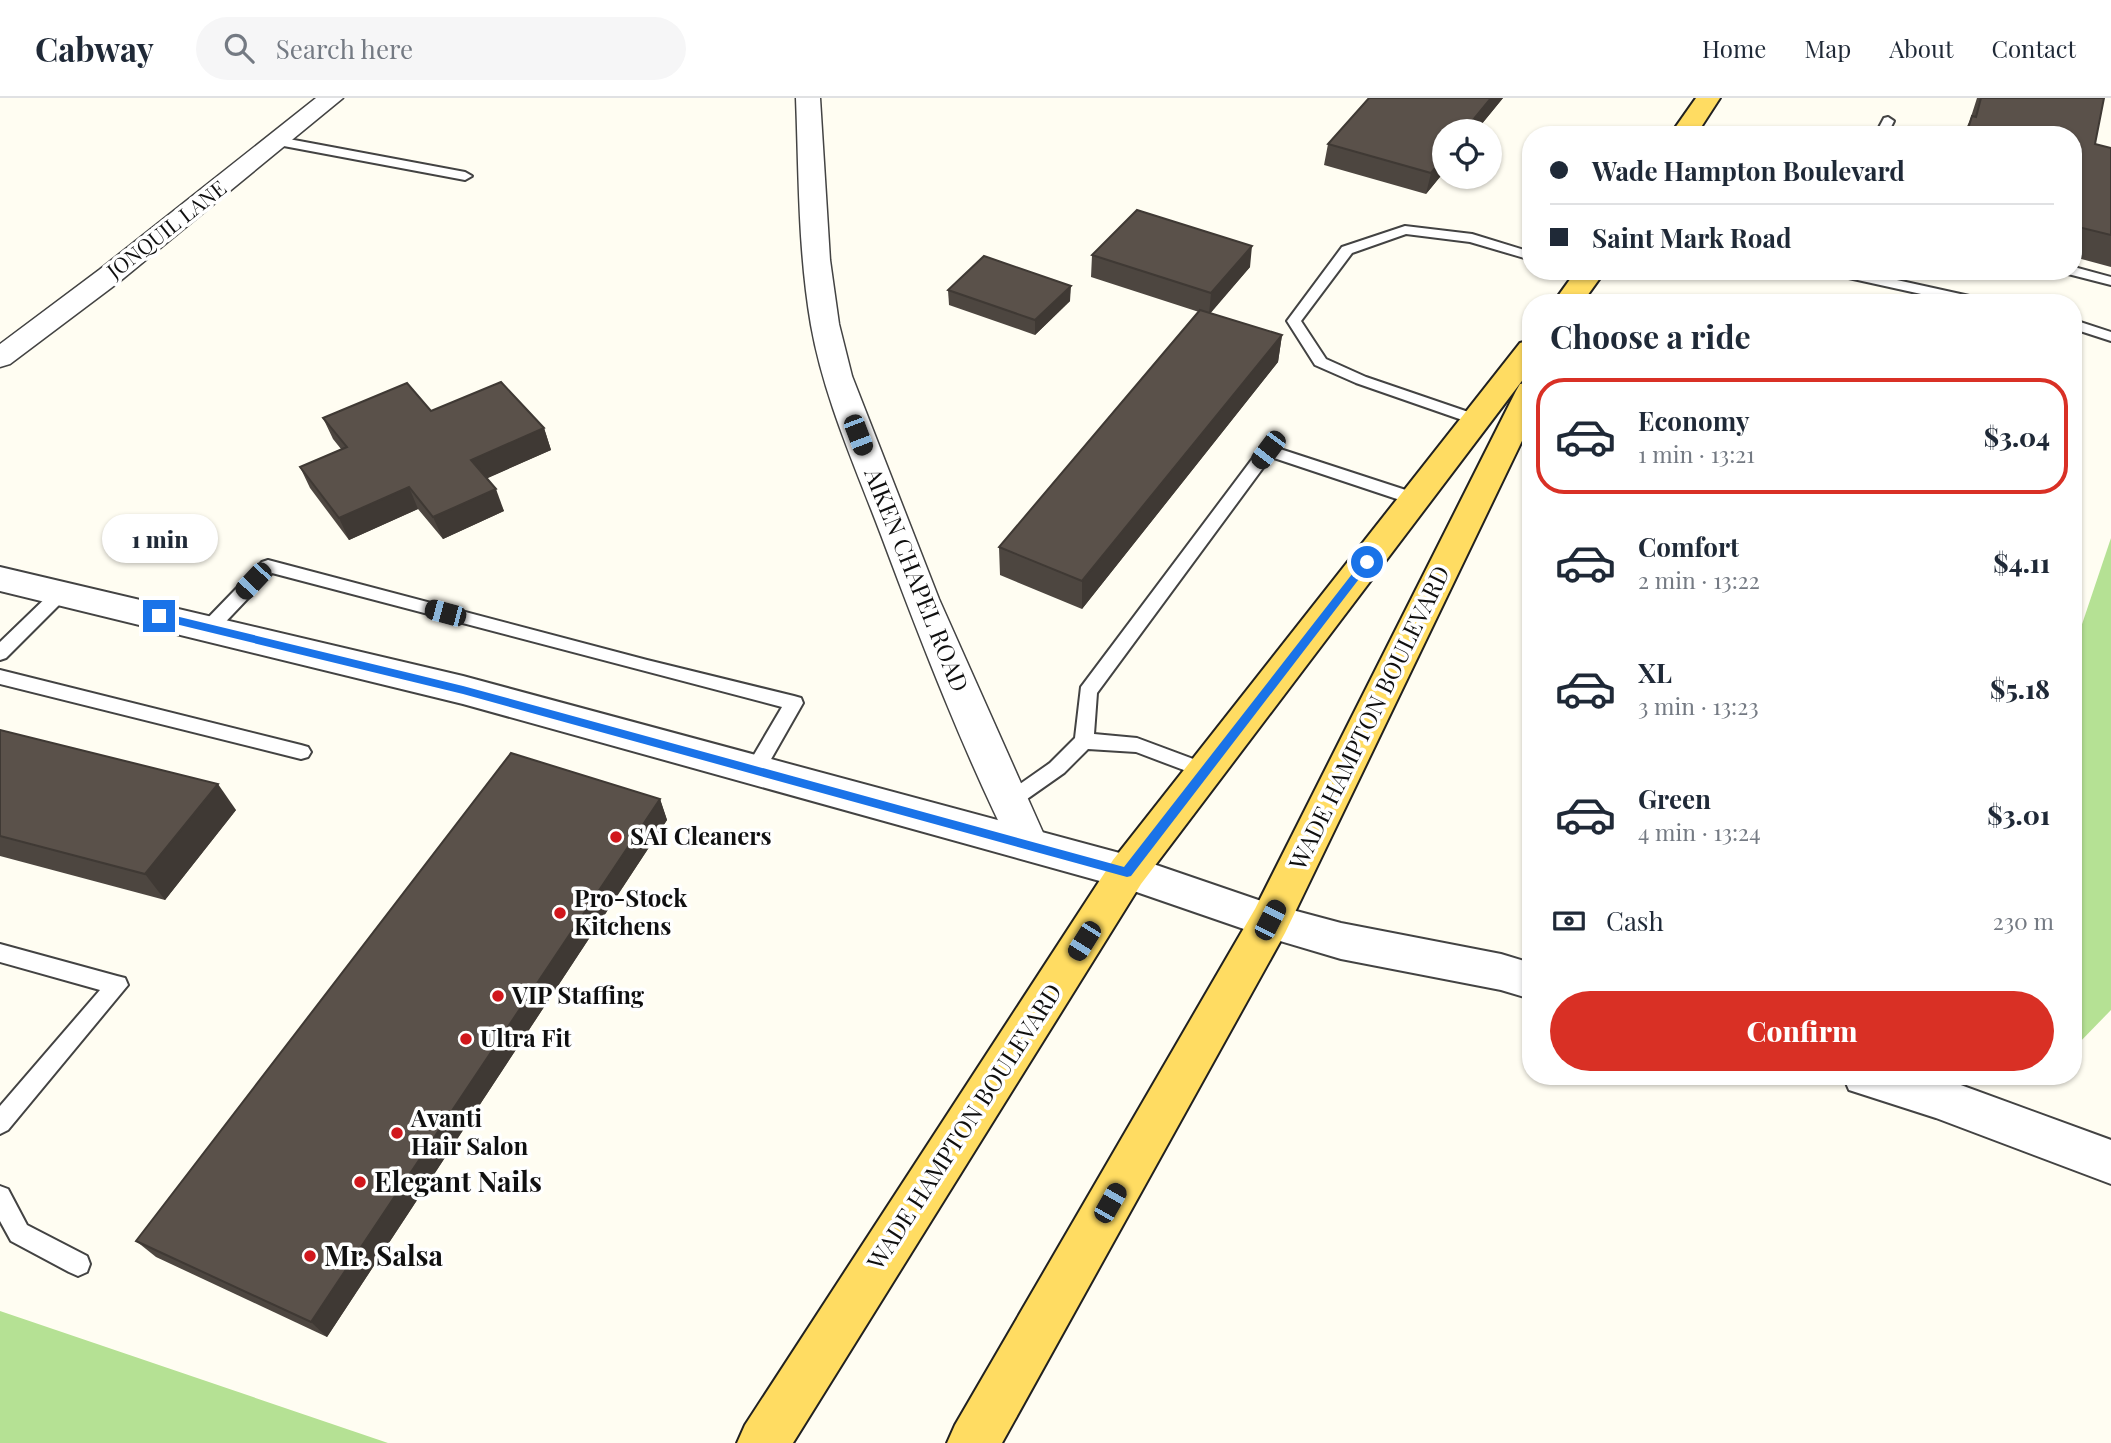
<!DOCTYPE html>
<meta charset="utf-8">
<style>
body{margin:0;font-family:"Playfair Display",serif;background:#f6f6f7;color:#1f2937;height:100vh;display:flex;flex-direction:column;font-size:26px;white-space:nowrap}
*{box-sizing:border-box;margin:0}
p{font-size:23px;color:#747a83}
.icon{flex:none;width:38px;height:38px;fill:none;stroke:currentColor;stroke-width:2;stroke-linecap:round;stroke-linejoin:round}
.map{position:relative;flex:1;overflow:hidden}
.panel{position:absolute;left:1522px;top:196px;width:560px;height:791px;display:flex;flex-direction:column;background:#fff;border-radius:28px;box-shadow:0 2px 5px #0004}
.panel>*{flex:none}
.guide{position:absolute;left:1522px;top:28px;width:560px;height:154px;border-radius:28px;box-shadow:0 2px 5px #0004;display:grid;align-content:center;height:154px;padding:0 28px;background:#fff}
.buttons{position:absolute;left:1432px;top:21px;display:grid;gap:14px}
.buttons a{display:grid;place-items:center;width:70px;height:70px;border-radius:50%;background:#fff;box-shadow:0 2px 5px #0004;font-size:35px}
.end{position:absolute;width:32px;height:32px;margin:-16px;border:9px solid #1a73e8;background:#fff;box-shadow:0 0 0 4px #fff}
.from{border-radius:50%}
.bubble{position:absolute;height:49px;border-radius:24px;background:#fff;box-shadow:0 2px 5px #0004;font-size:23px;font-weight:800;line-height:49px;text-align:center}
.car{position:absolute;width:21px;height:42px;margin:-21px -10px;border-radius:9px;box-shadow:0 0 5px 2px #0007;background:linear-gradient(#222 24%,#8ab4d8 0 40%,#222 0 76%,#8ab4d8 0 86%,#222 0)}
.guide b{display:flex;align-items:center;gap:24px;height:66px;font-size:26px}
.guide b+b{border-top:2px solid #e0e1e3}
.guide i{width:18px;height:18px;background:#1f2937}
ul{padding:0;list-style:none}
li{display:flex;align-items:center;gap:21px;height:116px;margin:0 14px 10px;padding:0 14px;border:4px solid transparent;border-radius:28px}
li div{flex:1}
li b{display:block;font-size:26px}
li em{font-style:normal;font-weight:800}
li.current{border-color:#d93025}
li>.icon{width:63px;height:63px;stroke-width:1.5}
h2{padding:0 28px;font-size:32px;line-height:84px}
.pay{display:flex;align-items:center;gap:18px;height:77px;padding:0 28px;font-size:26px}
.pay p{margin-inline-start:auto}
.cta{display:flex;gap:14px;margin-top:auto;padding:14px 28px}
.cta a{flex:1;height:80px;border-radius:42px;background:#d93025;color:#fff;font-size:28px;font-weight:800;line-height:80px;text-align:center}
header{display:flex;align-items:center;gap:42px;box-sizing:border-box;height:98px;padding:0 35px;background:#fff;border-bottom:2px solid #e0e1e3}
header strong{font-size:33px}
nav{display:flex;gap:38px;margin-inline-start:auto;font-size:24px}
.search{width:490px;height:63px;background:#f6f6f7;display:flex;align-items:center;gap:18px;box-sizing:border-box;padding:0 24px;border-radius:38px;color:#747a83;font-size:26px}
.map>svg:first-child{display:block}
.forest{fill:#b5e194}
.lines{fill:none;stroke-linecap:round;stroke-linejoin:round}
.service-casing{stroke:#434343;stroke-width:4}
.minor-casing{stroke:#434343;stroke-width:3}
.tertiary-casing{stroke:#434343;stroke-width:4}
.primary-casing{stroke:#212121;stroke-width:4}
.service{fill:#fff;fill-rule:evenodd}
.minor{fill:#fff;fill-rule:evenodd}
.tertiary{fill:#fff;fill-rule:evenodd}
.primary{fill:#ffdc62;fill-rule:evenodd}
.wall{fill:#4d4640}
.shaded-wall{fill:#3f3934}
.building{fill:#5a514a;stroke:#3f3934;stroke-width:2}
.route{fill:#1a73e8}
.poi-dot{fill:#d0171c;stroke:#fff;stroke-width:2.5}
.labels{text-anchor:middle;stroke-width:7;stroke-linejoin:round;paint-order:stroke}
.far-street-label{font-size:21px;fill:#101010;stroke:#fff}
.street-label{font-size:24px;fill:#101010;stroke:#fff}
.poi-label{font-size:24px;font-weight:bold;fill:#101010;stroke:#fff;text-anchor:start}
.near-poi-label{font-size:28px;font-weight:bold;fill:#101010;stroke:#fff;text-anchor:start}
</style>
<header>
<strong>Cabway</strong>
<div class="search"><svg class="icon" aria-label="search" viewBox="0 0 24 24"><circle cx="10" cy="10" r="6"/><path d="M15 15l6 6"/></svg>Search here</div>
<nav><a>Home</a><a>Map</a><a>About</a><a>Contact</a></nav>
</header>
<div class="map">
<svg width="2111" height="1345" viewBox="0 0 2111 1345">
<rect width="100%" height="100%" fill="#fffdf2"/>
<g class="forest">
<polygon points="2111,440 2111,912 2074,950 2074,550"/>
<polygon points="0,1213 388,1345 0,1345"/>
</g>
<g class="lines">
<g class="service-casing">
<g id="service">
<polygon points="1888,19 1894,23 1887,37 1875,37 1884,20"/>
<polygon points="278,39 465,74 472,78 465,82 273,46 273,40"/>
<polygon points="1405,128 1472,136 1531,154 1531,162 1470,144 1406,136 1352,155 1301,223 1326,261 1366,279 1483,319 1485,322 1483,325 1471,325 1356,285 1315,267 1287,223 1342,149"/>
<polygon points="2074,169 2111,179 2111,187 2068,176 2066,173 2074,173"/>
<polygon points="1828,173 1856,173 1983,201 1990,205 1962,205 1835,177"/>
<polygon points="2074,222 2111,234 2111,243 2074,231"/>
<polygon points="1268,347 1421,397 1423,401 1415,406 1409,405 1271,359 1097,595 1094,636 1137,640 1212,668 1215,673 1212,678 1205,680 1136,654 1088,651 1064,675 1017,708 1010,711 1003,708 1000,703 1003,698 1050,665 1075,640 1081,589 1262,348"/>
<polygon points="268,462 647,562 794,598 801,600 803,605 762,677 755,679 748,677 745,672 782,609 272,475 215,535 203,535 200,530 203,525 262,464"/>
<polygon points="61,489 70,495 67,499 6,560 0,562 0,544 55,491"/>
<polygon points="0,572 301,647 308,649 311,654 308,659 301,661 0,586"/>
<polygon points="0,846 117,878 125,880 128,887 8,1032 0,1036 0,1008 100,892 0,864"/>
<polygon points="0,1088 8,1091 27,1127 87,1158 90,1166 87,1174 78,1178 69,1174 11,1143 0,1123"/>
</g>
</g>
<g class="minor-casing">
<g id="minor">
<polygon points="316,0 343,0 119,184 10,266 0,269 0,246 99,172"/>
<path d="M796,0H820L830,162L839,226L852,278L939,501L1049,748L1044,759L1030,763L1016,759C965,658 921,544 881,437C855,368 824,300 811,227C798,152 799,75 796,0Z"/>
</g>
</g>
<g class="tertiary-casing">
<g id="tertiary">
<polygon points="0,469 463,578 1127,757 1270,806 1341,825 1501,856 1531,865 1531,901 1501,892 1341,861 1270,840 1125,790 463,606 0,493"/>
<polygon points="1843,978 1936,978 2111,1042 2111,1086 1936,1020 1849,992"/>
</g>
</g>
<g class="primary-casing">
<g id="primary">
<polygon points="1696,0 1720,0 1696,37 1670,37"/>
<polygon points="1576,173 1605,173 1582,205 1553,205"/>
<polygon points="1531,242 1531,271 1141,786 793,1345 737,1345 745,1327 1113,762 1520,245"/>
<polygon points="1531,284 1531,324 1285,835 1002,1345 947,1345 955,1327 1255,811 1516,293 1520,286"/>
</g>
</g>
<use href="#service" class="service"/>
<use href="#minor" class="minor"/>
<use href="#tertiary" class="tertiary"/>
<use href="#primary" class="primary"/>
</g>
<g class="wall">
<polygon points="1369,0 1503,0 1476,33 1444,33 1444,74 1426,96 1324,67 1328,46"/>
<polygon points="1977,0 2104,0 2095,46 2111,50 2111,169 2074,159 2074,37 1963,37 1970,22"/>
<polygon points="1092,157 1250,169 1210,215 1282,237 1278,264 1082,511 1000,477 999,449 1199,214 1091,179"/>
<polygon points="948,192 1070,203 1035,237 949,207"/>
<polygon points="431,313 544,330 551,352 487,380 504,413 443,441 418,411 349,442 310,390 300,369 341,351 333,341 323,320"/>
<polygon points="0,632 236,712 165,802 0,758"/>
<polygon points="660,701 667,722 327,1239 156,1159 136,1143"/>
</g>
<g class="shaded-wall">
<polygon points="1491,0 1503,0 1476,33 1464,33"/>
<polygon points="1444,59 1444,74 1426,96 1431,75"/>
<polygon points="1252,148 1250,169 1209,217 1211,195"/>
<polygon points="1071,188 1070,203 1035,237 1035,222"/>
<polygon points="1282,237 1278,264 1082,511 1082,483"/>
<polygon points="544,330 551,352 479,384 471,362"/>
<polygon points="409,389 418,411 349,442 339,420"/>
<polygon points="496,391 504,413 443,441 433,419"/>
<polygon points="218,686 236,712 165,802 145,776"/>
<polygon points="660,701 667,722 327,1239 311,1224"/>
</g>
<g class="building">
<polygon points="1369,0 1491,0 1464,33 1444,33 1444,59 1431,75 1328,46"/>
<polygon points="1981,0 2104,0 2095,46 2111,50 2111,137 2074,128 2074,37 1966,37 1972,18 1976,19"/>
<polygon points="1137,112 1252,148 1211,195 1092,157"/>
<polygon points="984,158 1071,188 1035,222 948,192"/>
<polygon points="1200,212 1282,237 1082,483 999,449"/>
<polygon points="501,284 544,330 471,362 496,391 433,419 409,389 339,420 300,369 347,349 323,320 407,285 431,313"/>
<polygon points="0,632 218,686 145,776 0,738"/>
<polygon points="511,655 660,701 311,1224 136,1143"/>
</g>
<polygon class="route" points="1363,462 1372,464 1131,778 1127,779 463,596 159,522 154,518 159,514 463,588 1124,769"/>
<g class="poi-dot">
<circle cx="616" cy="739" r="7"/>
<circle cx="560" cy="815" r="7"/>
<circle cx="498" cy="898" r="7"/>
<circle cx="466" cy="941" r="7"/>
<circle cx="397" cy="1035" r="7"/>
<circle cx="360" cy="1084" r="7"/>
<circle cx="310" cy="1158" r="7"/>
</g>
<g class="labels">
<g class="far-street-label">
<text transform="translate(167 132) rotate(-38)" y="7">JONQUIL LANE</text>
</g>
<g class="street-label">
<text transform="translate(916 482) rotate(68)" y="8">AIKEN CHAPEL ROAD</text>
<text transform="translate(1370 620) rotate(-64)" y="8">WADE HAMPTON BOULEVARD</text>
<text transform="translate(965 1029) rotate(-57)" y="8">WADE HAMPTON BOULEVARD</text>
</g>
<g class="poi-label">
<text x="630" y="747">SAI Cleaners</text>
<text x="574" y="809">Pro-Stock<tspan x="574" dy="28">Kitchens</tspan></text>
<text x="512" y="906">VIP Staffing</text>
<text x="480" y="949">Ultra Fit</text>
<text x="411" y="1029">Avanti<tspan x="411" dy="28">Hair Salon</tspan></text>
</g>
<g class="near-poi-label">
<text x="374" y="1094">Elegant Nails</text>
<text x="324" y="1168">Mr. Salsa</text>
</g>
</g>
</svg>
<div class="buttons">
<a><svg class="icon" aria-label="locate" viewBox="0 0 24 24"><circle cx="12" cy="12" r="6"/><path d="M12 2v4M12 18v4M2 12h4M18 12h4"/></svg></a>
</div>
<i class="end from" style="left:1367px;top:464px"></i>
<i class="end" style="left:159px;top:518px"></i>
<div class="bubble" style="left:102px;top:416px;width:116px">1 min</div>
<i class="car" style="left:858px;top:337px;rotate:159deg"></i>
<i class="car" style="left:1268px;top:352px;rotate:217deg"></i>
<i class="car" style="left:253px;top:483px;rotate:223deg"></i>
<i class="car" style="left:445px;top:515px;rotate:285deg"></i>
<i class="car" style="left:1270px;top:822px;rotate:27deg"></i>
<i class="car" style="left:1084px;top:843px;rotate:212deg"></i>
<i class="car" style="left:1110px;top:1105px;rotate:30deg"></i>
<div class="guide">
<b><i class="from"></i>Wade Hampton Boulevard</b>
<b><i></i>Saint Mark Road</b>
</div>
<section class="panel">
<h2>Choose a ride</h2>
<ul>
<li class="current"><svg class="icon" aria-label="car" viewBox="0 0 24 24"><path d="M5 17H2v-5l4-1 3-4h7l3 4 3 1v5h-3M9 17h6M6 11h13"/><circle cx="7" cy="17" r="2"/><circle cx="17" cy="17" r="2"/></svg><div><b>Economy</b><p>1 min · 13:21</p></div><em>$3.04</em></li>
<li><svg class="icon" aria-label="car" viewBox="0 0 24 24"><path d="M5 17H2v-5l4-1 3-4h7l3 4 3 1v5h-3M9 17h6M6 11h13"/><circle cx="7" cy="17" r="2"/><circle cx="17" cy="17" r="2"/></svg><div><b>Comfort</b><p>2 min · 13:22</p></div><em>$4.11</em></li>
<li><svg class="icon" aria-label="car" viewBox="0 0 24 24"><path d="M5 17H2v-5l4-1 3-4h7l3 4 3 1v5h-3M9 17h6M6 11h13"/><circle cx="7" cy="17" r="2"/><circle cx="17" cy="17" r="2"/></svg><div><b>XL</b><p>3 min · 13:23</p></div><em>$5.18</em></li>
<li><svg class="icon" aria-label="car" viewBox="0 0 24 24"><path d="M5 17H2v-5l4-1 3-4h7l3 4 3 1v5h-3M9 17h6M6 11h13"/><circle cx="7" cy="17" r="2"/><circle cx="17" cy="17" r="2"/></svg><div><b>Green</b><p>4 min · 13:24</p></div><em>$3.01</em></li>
</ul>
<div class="pay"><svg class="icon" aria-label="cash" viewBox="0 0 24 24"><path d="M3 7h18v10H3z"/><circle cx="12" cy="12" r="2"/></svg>Cash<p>230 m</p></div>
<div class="cta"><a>Confirm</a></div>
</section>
</div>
